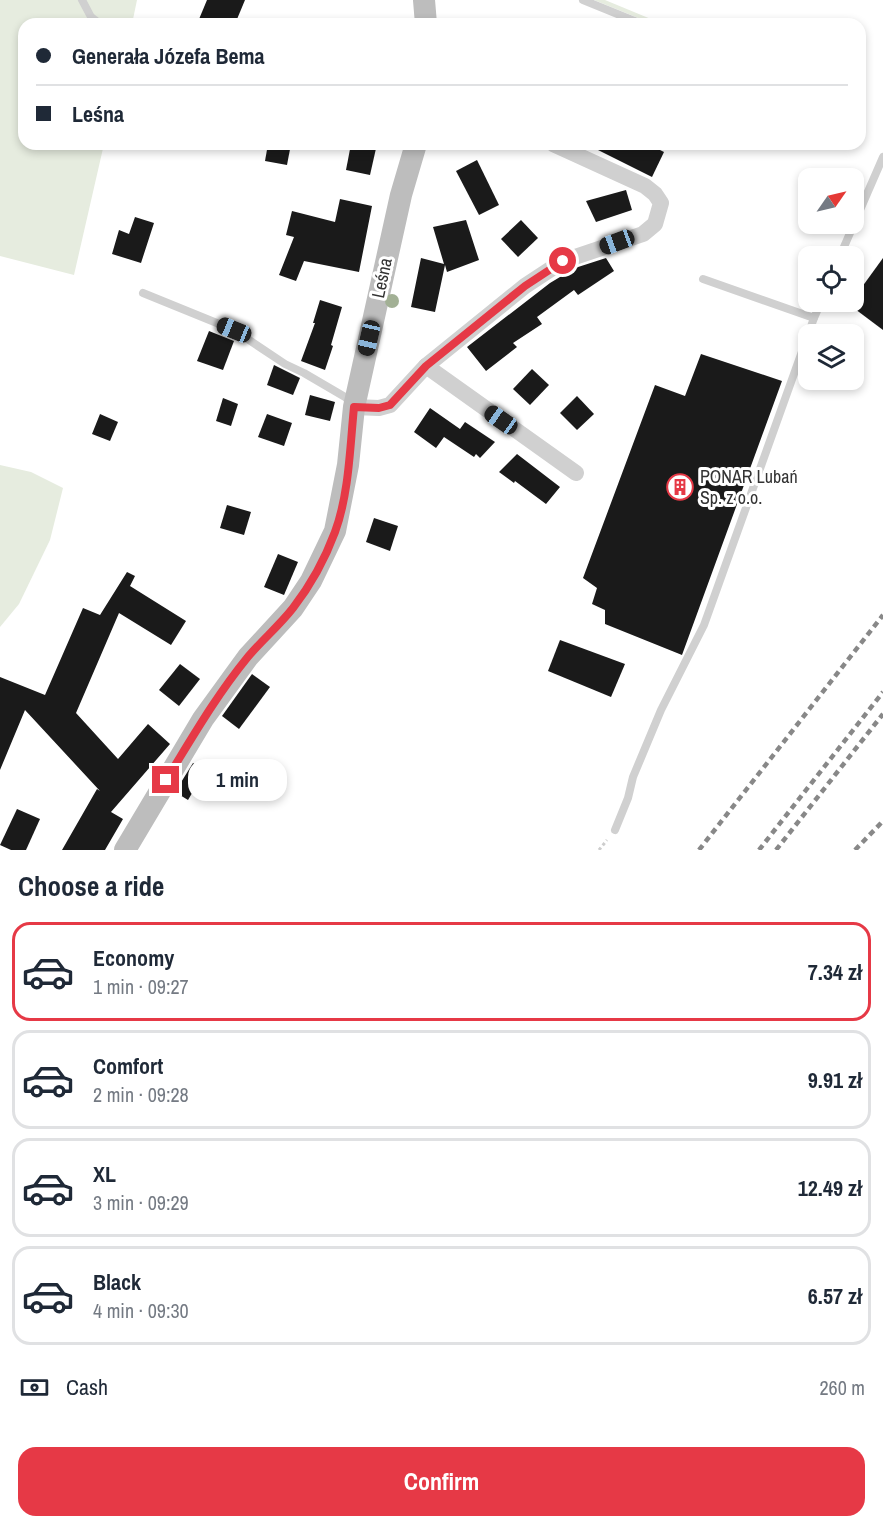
<!DOCTYPE html>
<meta charset="utf-8">
<style>
body{margin:0;font-family:"Archivo Narrow",sans-serif;background:#f2f2f3;color:#1f2937;height:100vh;display:flex;flex-direction:column;font-size:22px;white-space:nowrap}
*{box-sizing:border-box;margin:0}
p{font-size:20px;color:#747a83}
.icon{flex:none;width:33px;height:33px;fill:none;stroke:currentColor;stroke-width:2;stroke-linecap:round;stroke-linejoin:round}
.map{position:relative;height:850px;overflow:hidden}
.sheet{display:flex;flex-direction:column;background:#fff;flex:1}
.sheet>*{flex:none}
.top-card{position:absolute;left:18px;top:18px;width:848px;height:132px;border-radius:18px;box-shadow:0 3px 9px #0003;display:grid;align-content:center;height:132px;padding:0 18px;background:#fff}
.needle{width:39px;rotate:56deg}
.fabs{position:absolute;left:798px;top:168px;display:grid;gap:12px}
.fabs a{display:grid;place-items:center;width:66px;height:66px;border-radius:12px;background:#fff;box-shadow:0 3px 9px #0003;font-size:30px}
.end{position:absolute;width:27px;height:27px;margin:-14px;border:8px solid #e63946;background:#fff;box-shadow:0 0 0 3px #fff}
.from{border-radius:50%}
.bubble{position:absolute;height:42px;border-radius:18px;background:#fff;box-shadow:0 3px 9px #0003;font-size:20px;font-weight:800;line-height:42px;text-align:center}
.car{position:absolute;width:18px;height:36px;margin:-18px -9px;border-radius:8px;box-shadow:0 0 4px 2px #0007;background:linear-gradient(#222 24%,#8ab4d8 0 40%,#222 0 76%,#8ab4d8 0 86%,#222 0)}
.top-card b{display:flex;align-items:center;gap:21px;height:57px;font-size:22px}
.top-card b+b{border-top:2px solid #e0e1e3}
.top-card i{width:15px;height:15px;background:#1f2937}
ul{padding:0;list-style:none}
li{display:flex;align-items:center;gap:18px;height:99px;margin:0 12px 9px;padding:0 6px;border:3px solid #e0e1e3;border-radius:18px}
li div{flex:1}
li b{display:block;font-size:22px}
li em{font-style:normal;font-weight:800}
li.current{border-color:#e63946}
li>.icon{width:54px;height:54px;stroke-width:1.5}
h2{padding:0 18px;font-size:27px;line-height:72px}
.pay{display:flex;align-items:center;gap:15px;height:66px;padding:0 18px;font-size:22px}
.pay p{margin-inline-start:auto}
.primary-button{display:flex;gap:12px;margin-top:auto;padding:12px 18px}
.primary-button a{flex:1;height:69px;border-radius:18px;background:#e63946;color:#fff;font-size:24px;font-weight:800;line-height:69px;text-align:center}
.map>svg:first-child{display:block}
.green{fill:#e6ecdf}
.building{fill:#1a1a1a}
.lines{fill:none;stroke-linecap:round;stroke-linejoin:round}
.path{stroke:#cdcdcd;stroke-width:3;stroke-dasharray:3 3;stroke-linecap:butt}
.lane{stroke:#d0d0d0;stroke-width:8}
.street{stroke:#d0d0d0;stroke-width:16}
.secondary{stroke:#bdbdbd;stroke-width:22}
.rail{stroke:#888;stroke-width:4.5;stroke-dasharray:6 4.5;stroke-linecap:butt}
.tree{fill:#a2b095}
.route{stroke:#e63946;stroke-width:8}
.labels{text-anchor:middle;stroke-width:6;stroke-linejoin:round;paint-order:stroke}
.street-label{font-size:18px;fill:#333;stroke:#fff}
.poi-label{font-size:18px;fill:#333;stroke:#fff;text-anchor:start}
</style>
<div class="map">
<svg width="883" height="850" viewBox="0 0 883 850">
<rect width="100%" height="100%" fill="#fff"/>
<g class="green">
<polygon points="0,0 137,0 132,24 24,24 24,144 104,144 74,275 0,256"/>
<polygon points="594,0 605,0 663,24 653,24"/>
<polygon points="0,465 31,472 63,488 50,540 19,604 0,627"/>
</g>
<g class="building">
<polygon points="207,0 245,0 235,24 197,24"/>
<polygon points="268,144 291,144 287,165 265,161"/>
<polygon points="351,144 377,144 370,175 346,170"/>
<polygon points="586,144 648,144 664,152 652,177"/>
<polygon points="477,160 499,205 479,215 456,171"/>
<polygon points="626,190 632,210 596,222 586,201"/>
<polygon points="340,199 372,206 359,272 304,261 296,281 279,275 294,237 286,235 292,211 335,222"/>
<polygon points="135,217 154,223 141,263 112,254 119,230 129,234"/>
<polygon points="466,220 479,260 447,272 445,265 435,312 411,307 421,258 444,264 433,227"/>
<polygon points="521,220 538,238 518,257 501,239"/>
<polygon points="606,258 614,271 578,295 574,290 537,317 542,324 513,343 517,347 486,371 467,347 550,283 575,268"/>
<polygon points="883,258 883,330 851,306 854,298"/>
<polygon points="320,300 342,307 331,345 333,346 325,370 301,361 315,323 313,323"/>
<polygon points="209,331 234,341 223,370 197,361"/>
<polygon points="701,354 782,381 682,655 605,624 605,610 592,604 597,588 583,578 655,385 685,396"/>
<polygon points="274,365 300,378 293,395 267,385"/>
<polygon points="532,369 549,385 530,405 513,389"/>
<polygon points="310,395 335,402 330,421 305,415"/>
<polygon points="577,396 594,414 577,430 560,413"/>
<polygon points="223,398 238,404 231,426 216,421"/>
<polygon points="430,408 460,429 465,422 495,442 480,458 476,454 474,457 444,437 436,448 414,432"/>
<polygon points="100,414 118,422 110,441 92,434"/>
<polygon points="267,414 292,423 284,446 258,437"/>
<polygon points="517,454 560,487 546,504 515,481 514,483 499,472"/>
<polygon points="227,505 251,512 244,535 220,528"/>
<polygon points="374,518 398,526 390,551 366,542"/>
<polygon points="278,554 298,562 284,595 264,587"/>
<polygon points="127,572 135,576 130,586 186,621 171,645 119,613 76,713 118,759 148,724 170,744 111,812 123,819 105,850 62,850 97,789 100,791 25,710 0,770 0,677 45,695 83,608 100,615"/>
<polygon points="560,640 625,664 611,697 548,671"/>
<polygon points="180,664 200,679 179,706 159,690"/>
<polygon points="252,674 270,687 239,729 222,716"/>
<polygon points="193,763 213,776 206,788 198,783 188,800 175,792"/>
<polygon points="17,809 40,819 26,850 11,850 0,845"/>
</g>
<g class="lines">
<polyline class="path" points="599,850 607,840"/>
<g class="lane">
<polyline points="82,0 91,17 100,24"/>
<polyline points="583,0 642,24"/>
<polyline points="840,256 883,157"/>
<polyline points="703,279 814,318 821,302"/>
<polyline points="143,293 234,330 285,364 304,373 345,397 353,405"/>
<polyline points="615,830 628,798 633,777 661,710 704,625 814,318"/>
</g>
<g class="street">
<polyline points="426,366 576,473"/>
<polyline points="354,407 379,408 390,405 426,366 525,286 563,261 643,234 655,224 661,203 655,194 645,186 553,144"/>
</g>
<g class="secondary">
<polyline points="424,0 426,24"/>
<polyline points="125,850 203,719 248,657 293,608 311,581 335,531 348,465 354,407 401,195 416,144"/>
</g>
<g class="rail">
<polyline points="699,850 883,615"/>
<polyline points="759,850 883,692"/>
<polyline points="776,850 883,714"/>
<polyline points="855,850 883,821"/>
</g>
</g>
<circle class="tree" cx="392" cy="301" r="7"/>
<g class="lines">
<path class="route" d="M166,780C192,738 216,696 247,658C261,641 279,626 293,608C310,586 325,559 335,532C349,494 350,447 354,407L379,408L390,405L426,366L525,286L563,261"/>
</g>
<defs>
<g id="building-ring" transform="scale(1.35)"><circle r="9.5" fill="#fff" stroke="#e63946" stroke-width="1.5"/><path d="M-4-6H4V6H1V3H-1V6H-4ZM-2.5-4.3h1.7v1.8h-1.7ZM.8-4.3h1.7v1.8H.8ZM-2.5-1h1.7V.8h-1.7ZM.8-1h1.7V.8H.8Z" fill="#e63946"/></g>
</defs>
<g fill-rule="evenodd">
<use href="#building-ring" x="680" y="487"/>
</g>
<g class="labels">
<g class="street-label">
<text transform="translate(382 278) rotate(-78)" y="6">Leśna</text>
</g>
<g class="poi-label">
<text x="700" y="483">PONAR Lubań<tspan x="700" dy="21">Sp. z o.o.</tspan></text>
</g>
</g>
</svg>
<div class="fabs">
<a><svg class="needle" viewBox="-14 -14 28 28"><path d="M0-13l5 13h-10z" fill="#e53935"/><path d="M0 13l5-13h-10z" fill="#747a83"/></svg></a>
<a><svg class="icon" aria-label="locate" viewBox="0 0 24 24"><circle cx="12" cy="12" r="6"/><path d="M12 2v4M12 18v4M2 12h4M18 12h4"/></svg></a>
<a><svg class="icon" aria-label="layers" viewBox="0 0 24 24"><path d="M12 4l9 5-9 5-9-5zM3 14l9 5 9-5"/></svg></a>
</div>
<i class="end from" style="left:563px;top:261px"></i>
<i class="end" style="left:166px;top:780px"></i>
<div class="bubble" style="left:188px;top:759px;width:99px">1 min</div>
<i class="car" style="left:617px;top:242px;rotate:250deg"></i>
<i class="car" style="left:234px;top:330px;rotate:292deg"></i>
<i class="car" style="left:369px;top:338px;rotate:193deg"></i>
<i class="car" style="left:501px;top:420px;rotate:305deg"></i>
<div class="top-card">
<b><i class="from"></i>Generała Józefa Bema</b>
<b><i></i>Leśna</b>
</div>
</div>
<section class="sheet">
<h2>Choose a ride</h2>
<ul>
<li class="current"><svg class="icon" aria-label="car" viewBox="0 0 24 24"><path d="M5 17H2v-5l4-1 3-4h7l3 4 3 1v5h-3M9 17h6M6 11h13"/><circle cx="7" cy="17" r="2"/><circle cx="17" cy="17" r="2"/></svg><div><b>Economy</b><p>1 min · 09:27</p></div><em>7.34 zł</em></li>
<li><svg class="icon" aria-label="car" viewBox="0 0 24 24"><path d="M5 17H2v-5l4-1 3-4h7l3 4 3 1v5h-3M9 17h6M6 11h13"/><circle cx="7" cy="17" r="2"/><circle cx="17" cy="17" r="2"/></svg><div><b>Comfort</b><p>2 min · 09:28</p></div><em>9.91 zł</em></li>
<li><svg class="icon" aria-label="car" viewBox="0 0 24 24"><path d="M5 17H2v-5l4-1 3-4h7l3 4 3 1v5h-3M9 17h6M6 11h13"/><circle cx="7" cy="17" r="2"/><circle cx="17" cy="17" r="2"/></svg><div><b>XL</b><p>3 min · 09:29</p></div><em>12.49 zł</em></li>
<li><svg class="icon" aria-label="car" viewBox="0 0 24 24"><path d="M5 17H2v-5l4-1 3-4h7l3 4 3 1v5h-3M9 17h6M6 11h13"/><circle cx="7" cy="17" r="2"/><circle cx="17" cy="17" r="2"/></svg><div><b>Black</b><p>4 min · 09:30</p></div><em>6.57 zł</em></li>
</ul>
<div class="pay"><svg class="icon" aria-label="cash" viewBox="0 0 24 24"><path d="M3 7h18v10H3z"/><circle cx="12" cy="12" r="2"/></svg>Cash<p>260 m</p></div>
<div class="primary-button"><a>Confirm</a></div>
</section>
